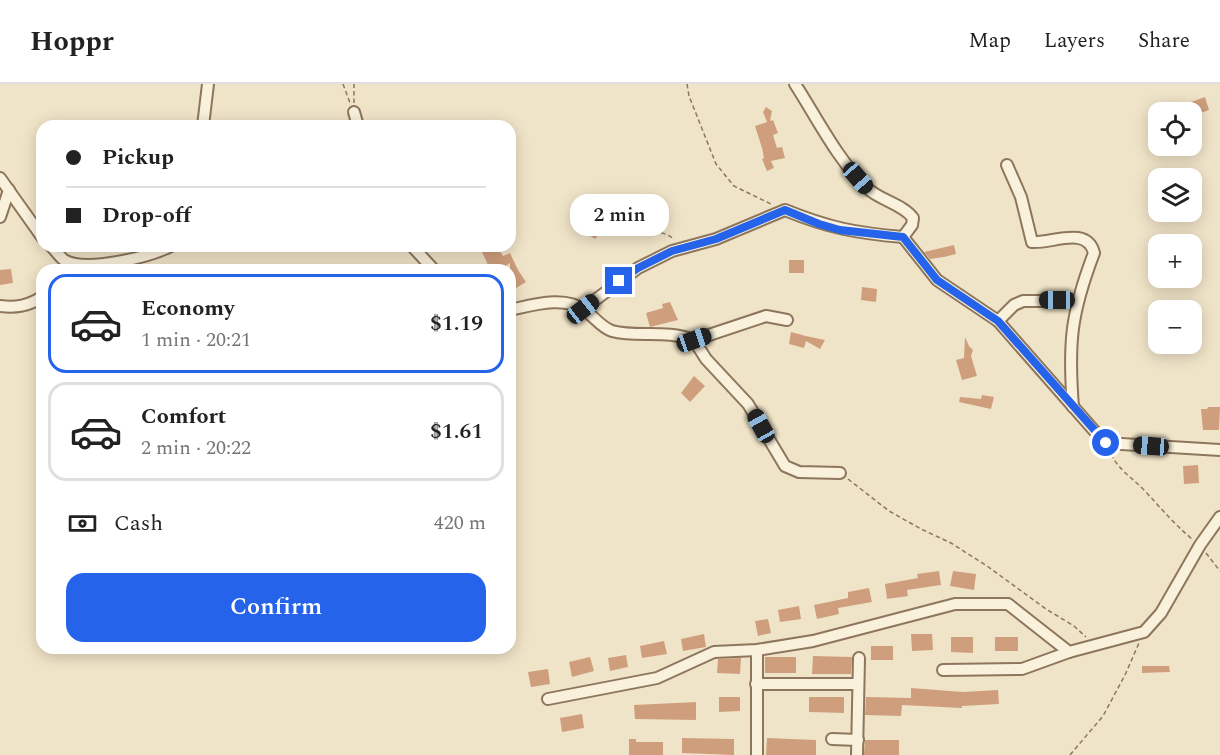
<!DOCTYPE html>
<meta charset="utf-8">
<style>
body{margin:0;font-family:Spectral,serif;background:#f6f6f6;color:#222;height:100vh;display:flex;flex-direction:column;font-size:22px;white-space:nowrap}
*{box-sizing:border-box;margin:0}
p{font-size:20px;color:#767676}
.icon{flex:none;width:33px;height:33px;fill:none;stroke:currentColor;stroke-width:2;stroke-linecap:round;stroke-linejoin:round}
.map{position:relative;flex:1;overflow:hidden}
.details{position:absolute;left:36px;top:180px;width:480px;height:390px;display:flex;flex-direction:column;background:#fff;border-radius:18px;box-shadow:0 3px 15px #0003}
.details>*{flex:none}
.top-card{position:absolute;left:36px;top:36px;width:480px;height:132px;border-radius:18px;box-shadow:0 3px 15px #0003;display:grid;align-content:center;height:132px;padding:0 30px;background:#fff}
.buttons{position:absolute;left:1148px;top:18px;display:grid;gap:12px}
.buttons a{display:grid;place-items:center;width:54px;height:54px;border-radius:12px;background:#fff;box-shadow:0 3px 15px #0003;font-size:30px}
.end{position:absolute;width:27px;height:27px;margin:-14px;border:8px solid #2563eb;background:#fff;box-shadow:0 0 0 3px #fff}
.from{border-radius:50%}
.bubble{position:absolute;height:42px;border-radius:18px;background:#fff;box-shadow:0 3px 15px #0003;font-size:20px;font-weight:600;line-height:42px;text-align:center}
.car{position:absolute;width:18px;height:36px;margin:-18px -9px;border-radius:8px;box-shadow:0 0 4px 2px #0007;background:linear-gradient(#222 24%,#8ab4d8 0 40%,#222 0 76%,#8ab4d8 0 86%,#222 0)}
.top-card b{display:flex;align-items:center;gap:21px;height:57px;font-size:22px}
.top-card b+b{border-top:2px solid #e0e0e0}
.top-card i{width:15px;height:15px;background:#222}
ul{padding:10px 0 0;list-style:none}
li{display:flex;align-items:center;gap:18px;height:99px;margin:0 12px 9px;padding:0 18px;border:3px solid #e0e0e0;border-radius:18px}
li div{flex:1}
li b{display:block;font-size:22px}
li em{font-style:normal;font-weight:600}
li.selected{border-color:#2563eb}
li>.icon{width:54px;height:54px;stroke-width:1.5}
.pay{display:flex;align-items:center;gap:15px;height:66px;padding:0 30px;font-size:22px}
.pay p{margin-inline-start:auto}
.cta{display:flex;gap:12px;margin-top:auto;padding:12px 30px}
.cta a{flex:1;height:69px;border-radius:18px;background:#2563eb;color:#fff;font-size:24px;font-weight:600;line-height:69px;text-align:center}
header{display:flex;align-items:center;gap:36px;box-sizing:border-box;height:84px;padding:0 30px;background:#fff;border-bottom:2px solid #e0e0e0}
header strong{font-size:28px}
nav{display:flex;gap:33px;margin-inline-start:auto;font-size:21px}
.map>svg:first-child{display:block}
.building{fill:#cf9f7d}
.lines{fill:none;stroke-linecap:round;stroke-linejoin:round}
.minor-casing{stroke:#8d765c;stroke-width:14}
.path{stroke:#8d765c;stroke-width:1.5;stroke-dasharray:4.5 3;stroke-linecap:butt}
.minor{stroke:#faf1dc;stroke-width:10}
.route{stroke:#2563eb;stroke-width:8}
</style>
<header>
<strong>Hoppr</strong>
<nav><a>Map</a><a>Layers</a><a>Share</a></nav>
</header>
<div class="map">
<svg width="1220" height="671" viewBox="0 0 1220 671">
<rect width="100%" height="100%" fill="#f0e4c8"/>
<g class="building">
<polygon points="1205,13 1209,26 1195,31 1191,18"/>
<polygon points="766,23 772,27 770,37 773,36 778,49 773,51 777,64 782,63 785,74 771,77 774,84 767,87 762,75 764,74 762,64 755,42 767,38 763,28"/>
<polygon points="593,138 606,146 602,152 599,150 595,155 586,149"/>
<polygon points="954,161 956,170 944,173 930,175 924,168"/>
<polygon points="488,162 497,162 503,172 510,169 518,186 526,198 516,204 514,201 510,203 510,179 503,184 501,181 490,185 481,166"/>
<rect x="789" y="176" width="15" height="13"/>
<polygon points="11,185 13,199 0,201 0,186"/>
<polygon points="862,203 877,205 876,218 861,216"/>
<polygon points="670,218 678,236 650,243 646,229 663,224 662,220"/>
<polygon points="791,248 806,252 825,256 820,265 806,257 804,264 789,260"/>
<polygon points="965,253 969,262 973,266 971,272 977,292 962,296 956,276 964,274"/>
<polygon points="694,292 705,302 690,318 681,309"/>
<polygon points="982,311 994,313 991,325 959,318 960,313 981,315"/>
<polygon points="1208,323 1220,323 1219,346 1203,346 1201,325 1207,325"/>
<polygon points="1198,381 1199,399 1184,400 1183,382"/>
<polygon points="939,487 941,501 907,506 908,512 887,515 885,500 918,494 917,490"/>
<polygon points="953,487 976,490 974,506 950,502"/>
<polygon points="869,504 872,518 838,524 839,530 817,535 814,521 848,514 848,508"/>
<polygon points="799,522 801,535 780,538 778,526"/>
<polygon points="768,535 771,549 758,552 755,537"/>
<polygon points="704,550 706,563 683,567 681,555"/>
<polygon points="911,550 932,550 933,566 912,567"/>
<polygon points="951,553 973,553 973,569 951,568"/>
<rect x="995" y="553" width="23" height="14"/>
<polygon points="664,557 667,570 642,574 640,562"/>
<rect x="871" y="562" width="22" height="14"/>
<polygon points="626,571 628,583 610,587 608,574"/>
<polygon points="813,572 852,573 851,590 812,590"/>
<polygon points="590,573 594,587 572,593 569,578"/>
<rect x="765" y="573" width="31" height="16"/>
<polygon points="741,574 740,590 717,589 718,575"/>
<polygon points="1142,582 1169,582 1170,588 1142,589"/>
<polygon points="548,585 550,600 531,603 528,588"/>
<polygon points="911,604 963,608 998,606 999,620 962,622 962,624 902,621 901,632 865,631 866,613 911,614"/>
<polygon points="719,613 740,613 740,627 719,628"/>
<polygon points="809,613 844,613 844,629 809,628"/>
<polygon points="696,618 696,636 635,635 634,621"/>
<polygon points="582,630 584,644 562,648 560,634"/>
<polygon points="682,654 734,655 734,671 682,669"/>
<polygon points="767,654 816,656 816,671 766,671"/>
<polygon points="629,655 636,655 636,658 663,658 663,671 629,671"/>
<polygon points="865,656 899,656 899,671 864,671"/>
</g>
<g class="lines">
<g class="minor-casing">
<g id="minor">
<path d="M795,0C817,34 837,75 867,104C879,116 903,120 913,134L912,141L903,153"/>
<polyline points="354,28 358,42"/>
<polyline points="203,42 208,0"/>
<path d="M1007,81L1021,113L1032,158C1051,160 1087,141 1094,169C1071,229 1068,259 1073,323"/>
<polyline points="0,94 42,153"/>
<polyline points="0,133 9,106"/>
<path d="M51,162C55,166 59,172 64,176C86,189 149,173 171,162"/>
<polyline points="412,162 434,186"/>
<path d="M0,222C16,224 28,222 42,213"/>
<path d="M583,225L638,184L672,167L716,155L785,126C829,144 856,149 903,153L937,196L998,237L1105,359L1220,366"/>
<path d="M510,226C533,221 565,211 586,227C594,233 602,244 612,247C638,254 665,245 694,256L706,275L748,320L785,382L799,388L840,389"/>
<polyline points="998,237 1014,221 1023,217 1077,217"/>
<polyline points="694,256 766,232 787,236"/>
<polyline points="943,586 1022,585 1069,568"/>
<polyline points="756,600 858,600"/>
<polyline points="548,615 657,594 714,568 757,566 813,557 955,520 1008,520 1069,568 1144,548 1161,529 1200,461 1220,433"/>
<polyline points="832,655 858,656"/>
<polyline points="757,671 757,566"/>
<polyline points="857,671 859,574"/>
</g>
</g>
<g class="path">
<polyline points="343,0 350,19"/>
<polyline points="687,0 689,12 716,80 734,102 773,121"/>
<polyline points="354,19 354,0"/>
<path d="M614,120C628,159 649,137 674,155"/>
<path d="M1111,370C1118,385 1131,393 1143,405C1160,423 1172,438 1192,455"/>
<polyline points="848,395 889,427 921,445 951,459 987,482 1046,525 1074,542 1086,553"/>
<polyline points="1206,469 1220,487"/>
<polyline points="1070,671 1103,632 1125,591 1139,559"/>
</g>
<use href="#minor" class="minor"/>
</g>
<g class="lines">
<polyline class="route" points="619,197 638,184 672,167 716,155 785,126 819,140 840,146 903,153 937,196 998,237 1106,359"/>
</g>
</svg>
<div class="buttons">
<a><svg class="icon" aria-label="locate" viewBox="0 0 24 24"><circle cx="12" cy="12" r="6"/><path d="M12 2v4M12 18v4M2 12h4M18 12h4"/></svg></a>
<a><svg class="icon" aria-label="layers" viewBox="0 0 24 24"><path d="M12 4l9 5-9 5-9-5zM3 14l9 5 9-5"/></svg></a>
<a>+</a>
<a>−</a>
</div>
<i class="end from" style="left:1106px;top:359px"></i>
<i class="end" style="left:619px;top:197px"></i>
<div class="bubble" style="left:570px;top:110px;width:99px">2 min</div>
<i class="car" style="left:858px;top:94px;rotate:139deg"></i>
<i class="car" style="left:1057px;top:216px;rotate:270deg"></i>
<i class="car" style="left:583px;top:225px;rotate:52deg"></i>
<i class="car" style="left:694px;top:256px;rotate:71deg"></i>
<i class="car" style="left:761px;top:342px;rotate:331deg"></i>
<i class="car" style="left:1151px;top:362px;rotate:274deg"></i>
<div class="top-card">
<b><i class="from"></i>Pickup</b>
<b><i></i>Drop-off</b>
</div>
<section class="details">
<ul>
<li class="selected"><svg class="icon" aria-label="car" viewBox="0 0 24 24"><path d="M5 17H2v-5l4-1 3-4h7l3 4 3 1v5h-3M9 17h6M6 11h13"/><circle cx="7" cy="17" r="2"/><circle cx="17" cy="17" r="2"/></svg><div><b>Economy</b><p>1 min · 20:21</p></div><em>$1.19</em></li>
<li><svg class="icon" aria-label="car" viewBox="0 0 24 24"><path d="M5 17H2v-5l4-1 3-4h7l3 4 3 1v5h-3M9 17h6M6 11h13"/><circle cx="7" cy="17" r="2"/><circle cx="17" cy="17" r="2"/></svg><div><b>Comfort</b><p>2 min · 20:22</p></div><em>$1.61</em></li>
</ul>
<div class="pay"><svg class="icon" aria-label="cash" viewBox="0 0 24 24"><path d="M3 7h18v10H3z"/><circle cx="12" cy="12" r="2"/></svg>Cash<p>420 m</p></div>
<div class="cta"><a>Confirm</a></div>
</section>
</div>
